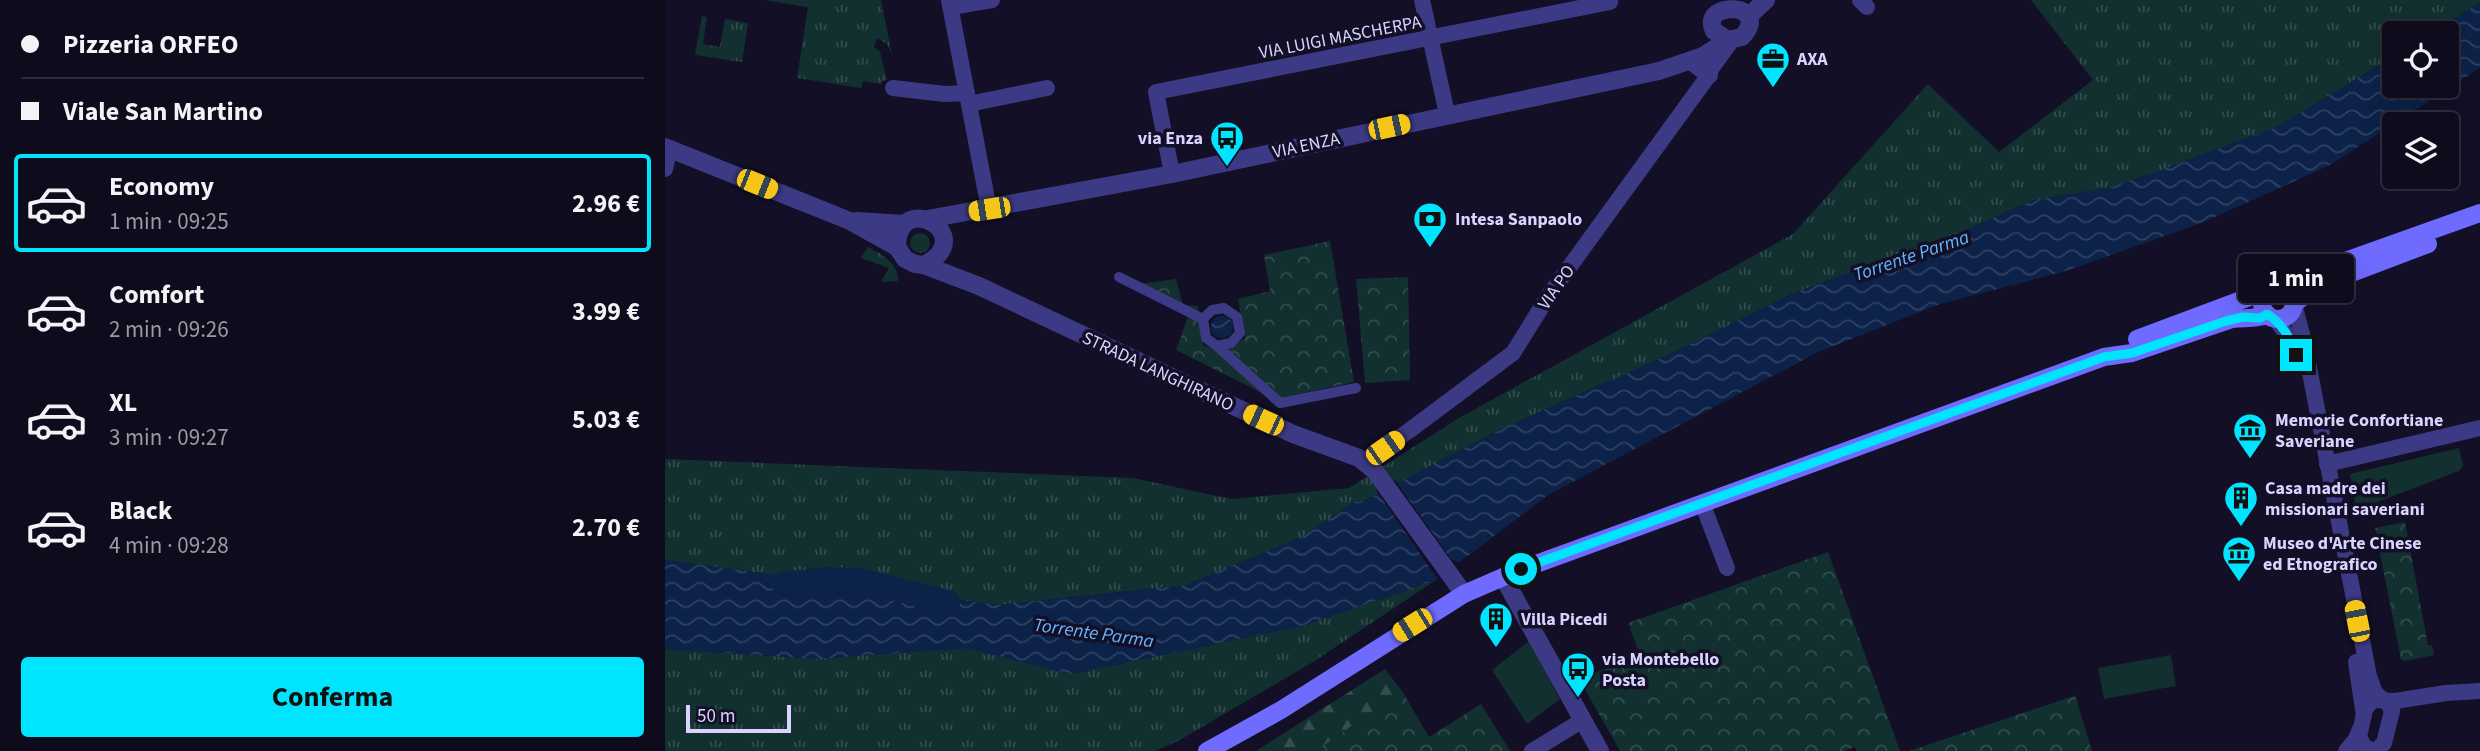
<!DOCTYPE html>
<html lang="it">
<meta charset="utf-8">
<style>
body{margin:0;font-family:"Source Sans 3",sans-serif;background:#171425;color:#f1f3f6;height:100vh;display:flex;flex-direction:column;font-size:26px;white-space:nowrap}
*{box-sizing:border-box;margin:0}
p{font-size:23px;color:#9b9ba3}
.icon{flex:none;width:38px;height:38px;fill:none;stroke:currentColor;stroke-width:2;stroke-linecap:round;stroke-linejoin:round}
.map{position:relative;flex:1;overflow:hidden}
.details{display:flex;flex-direction:column;background:#0e0b1c;width:665px}
.details>*{flex:none}
.top-card{display:grid;align-content:center;height:154px;padding:0 21px;background:#0e0b1c}
.buttons{position:absolute;left:1717px;top:21px;display:grid;gap:14px}
.buttons a{display:grid;place-items:center;width:77px;height:77px;border-radius:7px;background:#0e0b1c;box-shadow:0 7px 28px #0002,0 0 0 2px #2e2b3b;font-size:35px}
.scale{position:absolute;left:21px;bottom:18px;width:105px;box-sizing:border-box;padding-left:7px;border:4px solid #d9d4ff;border-top:0;font-size:19px;line-height:24px;white-space:nowrap;color:#d9d4ff;-webkit-text-stroke:5px #130f26;paint-order:stroke}
.end{position:absolute;width:32px;height:32px;margin:-16px;border:9px solid #00e5ff;background:#111;box-shadow:0 0 0 4px #111}
.from{border-radius:50%}
.bubble{position:absolute;height:49px;border-radius:7px;background:#0e0b1c;box-shadow:0 7px 28px #0002,0 0 0 2px #2e2b3b;font-size:23px;font-weight:700;line-height:49px;text-align:center}
.car{position:absolute;width:21px;height:42px;margin:-21px -10px;border-radius:9px;box-shadow:0 0 5px 2px #0007;background:linear-gradient(#f5c518 24%,#345 0 40%,#f5c518 0 76%,#345 0 86%,#f5c518 0)}
.top-card b{display:flex;align-items:center;gap:24px;height:66px;font-size:26px}
.top-card b+b{border-top:2px solid #2e2b3b}
.top-card i{width:18px;height:18px;background:#f1f3f6}
ul{padding:0;list-style:none}
li{display:flex;align-items:center;gap:21px;height:98px;margin:0 14px 10px;padding:0 7px;border:4px solid transparent;border-radius:7px}
li div{flex:1}
li b{display:block;font-size:26px}
li em{font-style:normal;font-weight:700}
li.active{border-color:#00e5ff}
li>.icon{width:63px;height:63px;stroke-width:1.5}
.primary-button{display:flex;gap:14px;margin-top:auto;padding:14px 21px}
.primary-button a{flex:1;height:80px;border-radius:7px;background:#00e5ff;color:#111;font-size:28px;font-weight:700;line-height:80px;text-align:center}
main{display:flex;flex:1;min-height:0}
.map>svg:first-child{display:block}
.grass{fill:url(#grass-tufts)}
.forest{fill:url(#forest-firs)}
.park{fill:url(#park-crowns)}
.garden{fill:#12302f}
.water{fill:url(#water-waves)}
.pier{fill:#130f26}
.lines{fill:none;stroke-linecap:round;stroke-linejoin:round}
.river{stroke:#0c2248;stroke-width:24}
.pedestrian{stroke:#3d3a85;stroke-width:10}
.minor{stroke:#3d3a85;stroke-width:16}
.tertiary{stroke:#3d3a85;stroke-width:18}
.secondary{stroke:#6f6bff;stroke-width:18}
.route{stroke:#00e5ff;stroke-width:9}
.labels{text-anchor:middle;stroke-width:7;stroke-linejoin:round;paint-order:stroke}
.street-label{font-size:18px;fill:#d9d4ff;stroke:#130f26}
.poi-label{font-size:18px;font-weight:bold;fill:#d9d4ff;stroke:#130f26;text-anchor:start}
.water-label{font-size:19px;font-style:italic;fill:#62b6ff;stroke:#130f26}
</style>
<main>
<section class="details">
<div class="top-card">
<b><i class="from"></i>Pizzeria ORFEO</b>
<b><i></i>Viale San Martino</b>
</div>
<ul>
<li class="active"><svg class="icon" aria-label="car" viewBox="0 0 24 24"><path d="M5 17H2v-5l4-1 3-4h7l3 4 3 1v5h-3M9 17h6M6 11h13"/><circle cx="7" cy="17" r="2"/><circle cx="17" cy="17" r="2"/></svg><div><b>Economy</b><p>1 min · 09:25</p></div><em>2.96 €</em></li>
<li><svg class="icon" aria-label="car" viewBox="0 0 24 24"><path d="M5 17H2v-5l4-1 3-4h7l3 4 3 1v5h-3M9 17h6M6 11h13"/><circle cx="7" cy="17" r="2"/><circle cx="17" cy="17" r="2"/></svg><div><b>Comfort</b><p>2 min · 09:26</p></div><em>3.99 €</em></li>
<li><svg class="icon" aria-label="car" viewBox="0 0 24 24"><path d="M5 17H2v-5l4-1 3-4h7l3 4 3 1v5h-3M9 17h6M6 11h13"/><circle cx="7" cy="17" r="2"/><circle cx="17" cy="17" r="2"/></svg><div><b>XL</b><p>3 min · 09:27</p></div><em>5.03 €</em></li>
<li><svg class="icon" aria-label="car" viewBox="0 0 24 24"><path d="M5 17H2v-5l4-1 3-4h7l3 4 3 1v5h-3M9 17h6M6 11h13"/><circle cx="7" cy="17" r="2"/><circle cx="17" cy="17" r="2"/></svg><div><b>Black</b><p>4 min · 09:28</p></div><em>2.70 €</em></li>
</ul>
<div class="primary-button"><a>Conferma</a></div>
</section>
<div class="map">
<svg width="1815" height="751" viewBox="0 0 1815 751">
<defs>
<pattern id="grass-tufts" width="24" height="20" patternUnits="userSpaceOnUse" patternTransform="scale(1.75)"><rect width="24" height="20" fill="#12302f"/><path d="M3 7l-1-3M5 7V3M7 7l1-3M15 17l-1-3M17 17v-4M19 17l1-3" fill="none" stroke="#344d4e"/></pattern>
<pattern id="forest-firs" width="22" height="20" patternUnits="userSpaceOnUse" patternTransform="scale(1.75)"><rect width="22" height="20" fill="#12302f"/><path d="M5 1l3.5 6h-7zM16 11l3.5 6h-7z" fill="#344d4e"/></pattern>
<pattern id="park-crowns" width="20" height="18" patternUnits="userSpaceOnUse" patternTransform="scale(1.75)"><rect width="20" height="18" fill="#12302f"/><path d="M2 6a3 3 0 1 1 6 0M12 15a3 3 0 1 1 6 0" fill="none" stroke="#344d4e"/></pattern>
<pattern id="water-waves" width="16" height="10" patternUnits="userSpaceOnUse" patternTransform="scale(1.75)"><rect width="16" height="10" fill="#0c2248"/><path d="M0 5q4-4 8 0t8 0" fill="none" stroke="#2f4163"/></pattern>
</defs>
<rect width="100%" height="100%" fill="#130f26"/>
<g class="grass">
<polygon points="100,0 216,0 227,55 222,44 212,38 209,47 215,52 222,80 217,81 216,84 198,81 196,88 132,78 143,7"/>
<polygon points="1366,0 1815,0 1815,3 1766,33 1729,33 1729,56 1614,126 1494,171 1442,188 1369,200 1280,239 1131,292 999,357 836,429 699,501 689,502 637,537 521,585 332,605 0,560 0,459 468,478 566,499 684,488 794,418 1128,234 1263,84 1334,152 1428,80"/>
<polygon points="37,16 42,17 38,44 55,47 60,19 83,23 77,62 30,55"/>
<circle cx="255" cy="243" r="10"/>
<path d="M203,247C217,254 234,264 233,281L216,282L224,268L196,258Z"/>
<polygon points="771,580 648,662 513,741 490,751 0,751 0,649 153,659 301,648 406,674 637,626"/>
</g>
<polygon class="forest" points="720,669 737,691 651,751 591,751"/>
<g class="park">
<polygon points="665,241 689,382 609,399 511,350 523,317 473,284 511,279 518,305 533,306 538,345 560,352 580,338 573,299 605,291 599,255"/>
<polygon points="743,277 745,380 700,383 691,279"/>
<polygon points="1740,522 1763,645 1767,645 1769,655 1739,661 1736,659 1710,528"/>
<polygon points="1163,552 1235,751 1192,751 1190,747 1179,751 955,751 914,679 975,655 963,623"/>
<polygon points="737,691 764,737 816,704 845,751 651,751"/>
<polygon points="1410,695 1427,751 1244,751 1409,696"/>
</g>
<g class="garden">
<polygon points="1794,448 1798,466 1794,471 1691,510 1685,474"/>
<polygon points="864,641 895,699 862,724 827,670"/>
<polygon points="1506,655 1511,686 1439,699 1433,668"/>
</g>
<g class="water">
<polygon points="1815,3 1815,68 1665,165 1539,222 1401,271 1275,304 1151,353 883,495 771,580 637,626 406,674 301,648 153,659 0,649 0,560 332,605 521,585 637,537 689,502 699,501 836,429 999,357 1131,292 1280,239 1369,200 1442,188 1494,171 1614,126 1729,56 1729,86 1782,86 1782,33 1766,33"/>
<circle cx="557" cy="327" r="11"/>
</g>
<polygon class="pier" points="730,480 786,559 797,564 774,581 711,490"/>
<g class="lines">
<polyline class="river" points="119,584 162,579 194,580 283,602"/>
<g class="pedestrian">
<polyline points="454,277 538,319 547,310 559,308 572,317 575,333 566,343 552,346 541,338 538,319"/>
<polyline points="552,346 615,403 691,388"/>
</g>
<g class="minor">
<polyline points="284,0 324,209"/>
<polyline points="757,0 782,114"/>
<polyline points="1195,0 1202,7"/>
<polyline points="286,7 327,0"/>
<polyline points="228,88 280,94 302,93"/>
<polyline points="304,104 382,88"/>
<polyline points="0,169 5,148"/>
<polyline points="507,174 491,92 945,2 945,0"/>
<polyline points="1629,303 1639,342 1704,676 1710,693 1723,703 1727,711 1719,743 1713,749 1706,751"/>
<polyline points="1610,318 1626,341 1633,366"/>
<polyline points="700,461 745,430 848,353 884,295 1044,75 1046,69 1067,40"/>
<polyline points="1662,464 1815,428"/>
<polyline points="1037,503 1062,568"/>
<polyline points="1691,662 1699,716"/>
<polyline points="1709,750 1700,748 1694,737 1700,709 1708,700 1730,701 1781,693 1815,691"/>
<polyline points="867,751 918,720"/>
<polyline points="1681,751 1691,739 1695,729"/>
</g>
<g class="tertiary">
<polyline points="1083,17 1101,0"/>
<polyline points="1026,61 1044,75"/>
<polyline points="0,147 185,221 232,247 240,259 250,264 259,265 314,286 628,434 694,458 710,471 799,594"/>
<path d="M263,219L507,174L994,71L1038,56L1063,40L1077,37C1109,2 1033,0 1049,31L1063,40"/>
<polyline points="192,221 239,224"/>
<path d="M232,247C233,187 316,236 259,265"/>
<polyline points="838,577 935,751"/>
</g>
<g class="secondary">
<circle cx="1613" cy="303" r="16"/>
<polyline points="1621,289 1655,270 1815,213"/>
<polyline points="1629,303 1660,283 1763,244"/>
<polyline points="1472,339 1587,296 1599,296"/>
<path d="M542,751L616,710L799,594L852,571L1439,357L1467,353L1567,319C1579,317 1592,320 1602,314"/>
</g>
</g>
<g class="lines">
<path class="route" d="M856,569L1439,357L1467,353L1561,321L1578,317L1595,318L1602,314C1616,322 1627,340 1631,355"/>
</g>
<defs>
<g id="office-pin" transform="scale(1.75)"><path d="M0 17L-7.5 6A9.5 9.5 0 1 1 7.5 6Z" fill="#00e5ff" stroke="#130f26"/><path d="M-6-3h4V-5.5h4V-3h4V5H-6ZM-1-4.5V-3h2v-1.5ZM-6 0V1H6V0Z" fill="#111"/></g>
<g id="bus-pin" transform="scale(1.75)"><path d="M0 17L-7.5 6A9.5 9.5 0 1 1 7.5 6Z" fill="#00e5ff" stroke="#130f26"/><path d="M-5-6H5V4H4V6H2V4H-2V6H-4V4H-5ZM-3.5-4V0h7V-4ZM-3.5 1.2v1.5H-2V1.2ZM2 1.2v1.5H3.5V1.2Z" fill="#111"/></g>
<g id="bank-pin" transform="scale(1.75)"><path d="M0 17L-7.5 6A9.5 9.5 0 1 1 7.5 6Z" fill="#00e5ff" stroke="#130f26"/><path d="M-6-4H6V4H-6ZM0-2.3a2.3 2.3 0 1 0 0 4.6a2.3 2.3 0 1 0 0-4.6Z" fill="#111"/></g>
<g id="museum-pin" transform="scale(1.75)"><path d="M0 17L-7.5 6A9.5 9.5 0 1 1 7.5 6Z" fill="#00e5ff" stroke="#130f26"/><path d="M0-6L6-3V-2H-6V-3ZM-5-1h2V3h-2ZM-1-1h2V3h-2ZM3-1h2V3H3ZM-6 4H6V6H-6Z" fill="#111"/></g>
<g id="building-pin" transform="scale(1.75)"><path d="M0 17L-7.5 6A9.5 9.5 0 1 1 7.5 6Z" fill="#00e5ff" stroke="#130f26"/><path d="M-4-6H4V6H1V3H-1V6H-4ZM-2.5-4.3h1.7v1.8h-1.7ZM.8-4.3h1.7v1.8H.8ZM-2.5-1h1.7V.8h-1.7ZM.8-1h1.7V.8H.8Z" fill="#111"/></g>
</defs>
<g fill-rule="evenodd">
<use href="#office-pin" x="1108" y="59"/>
<use href="#bus-pin" x="562" y="138"/>
<use href="#bank-pin" x="765" y="219"/>
<use href="#museum-pin" x="1585" y="430"/>
<use href="#building-pin" x="1576" y="498"/>
<use href="#museum-pin" x="1574" y="553"/>
<use href="#building-pin" x="831" y="619"/>
<use href="#bus-pin" x="913" y="669"/>
</g>
<g class="labels">
<g class="street-label">
<text transform="translate(675 37) rotate(-11)" y="6">VIA LUIGI MASCHERPA</text>
<text transform="translate(641 145) rotate(-12)" y="6">VIA ENZA</text>
<text transform="translate(891 287) rotate(-55)" y="6">VIA PO</text>
<text transform="translate(493 371) rotate(25)" y="6">STRADA LANGHIRANO</text>
</g>
<g class="poi-label">
<text x="1132" y="65">AXA</text>
<text x="538" y="144" text-anchor="end">via Enza</text>
<text x="790" y="225">Intesa Sanpaolo</text>
<text x="1610" y="426">Memorie Confortiane<tspan x="1610" dy="21">Saveriane</tspan></text>
<text x="1600" y="494">Casa madre dei<tspan x="1600" dy="21">missionari saveriani</tspan></text>
<text x="1598" y="549">Museo d'Arte Cinese<tspan x="1598" dy="21">ed Etnografico</tspan></text>
<text x="856" y="625">Villa Picedi</text>
<text x="937" y="665">via Montebello<tspan x="937" dy="21">Posta</tspan></text>
</g>
<g class="water-label">
<text transform="translate(1246 255) rotate(-19)" y="7">Torrente Parma</text>
<text transform="translate(429 632) rotate(8)" y="7">Torrente Parma</text>
</g>
</g>
</svg>
<div class="buttons">
<a><svg class="icon" aria-label="locate" viewBox="0 0 24 24"><circle cx="12" cy="12" r="6"/><path d="M12 2v4M12 18v4M2 12h4M18 12h4"/></svg></a>
<a><svg class="icon" aria-label="layers" viewBox="0 0 24 24"><path d="M12 4l9 5-9 5-9-5zM3 14l9 5 9-5"/></svg></a>
</div>
<div class="scale">50 m</div>
<i class="end from" style="left:856px;top:569px"></i>
<i class="end" style="left:1631px;top:355px"></i>
<div class="bubble" style="left:1573px;top:254px;width:116px">1 min</div>
<i class="car" style="left:724px;top:127px;rotate:78deg"></i>
<i class="car" style="left:92px;top:184px;rotate:112deg"></i>
<i class="car" style="left:324px;top:209px;rotate:261deg"></i>
<i class="car" style="left:598px;top:420px;rotate:295deg"></i>
<i class="car" style="left:720px;top:448px;rotate:55deg"></i>
<i class="car" style="left:1692px;top:621px;rotate:349deg"></i>
<i class="car" style="left:747px;top:625px;rotate:238deg"></i>
</div>
</main>
